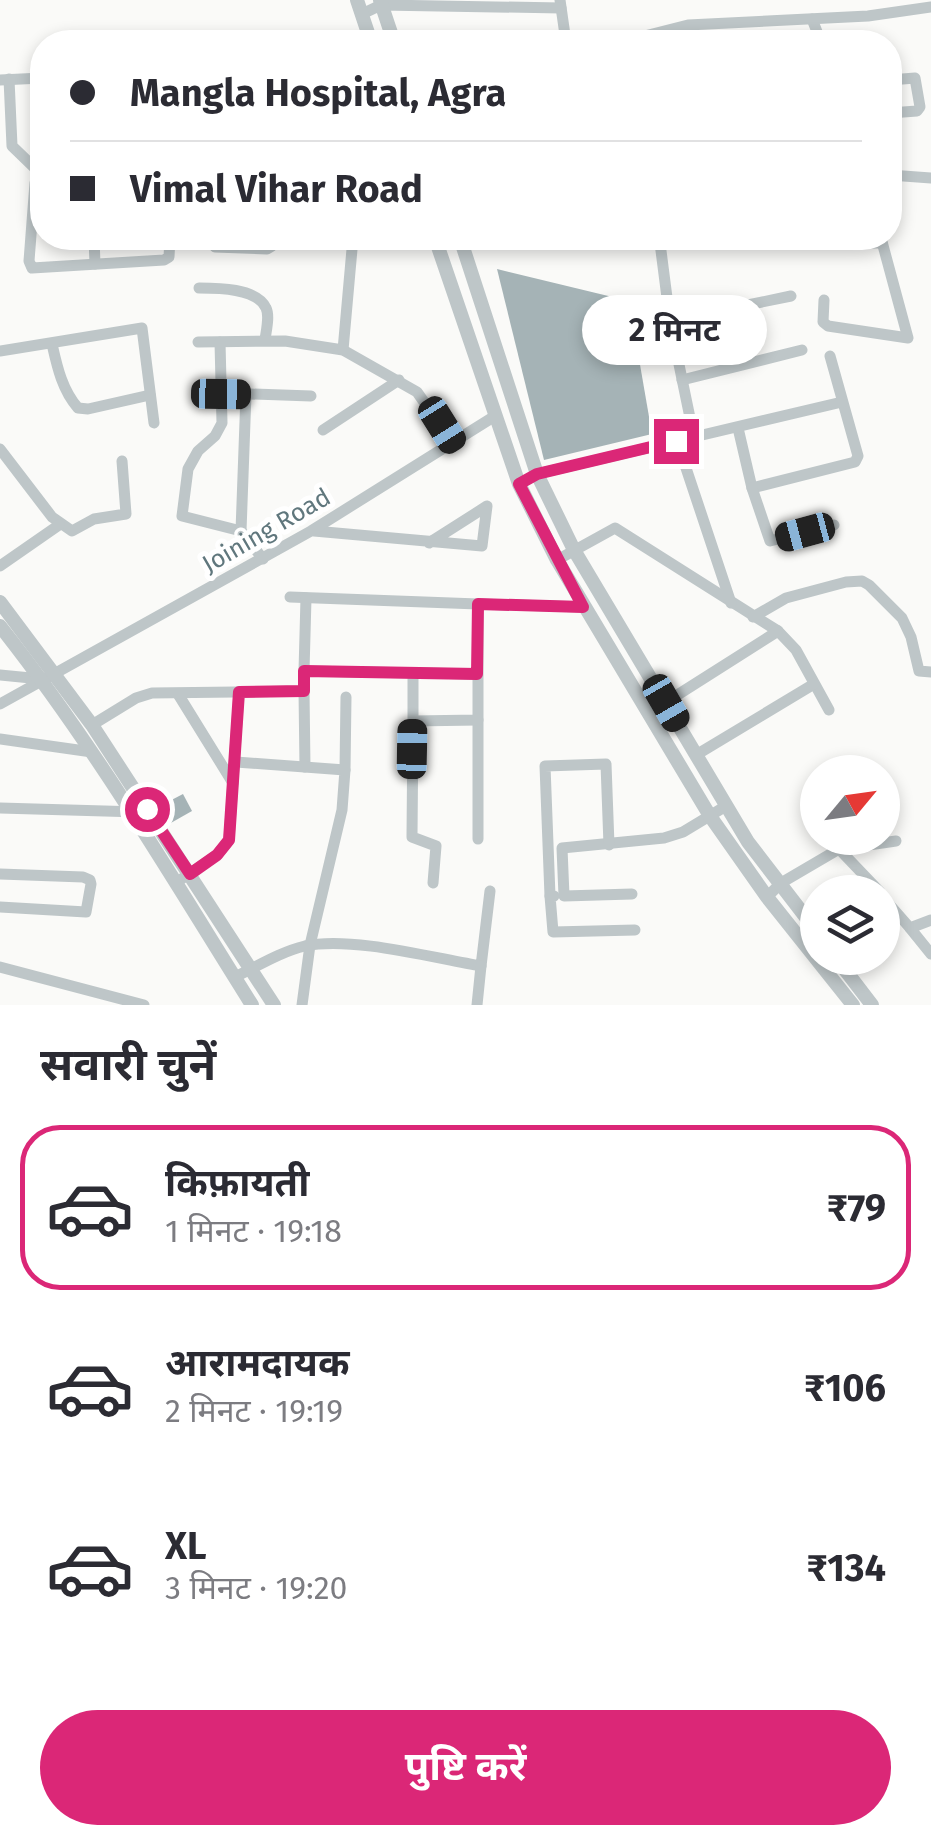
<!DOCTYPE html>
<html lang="hi">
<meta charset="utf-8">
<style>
body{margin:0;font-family:"Fira Sans","Noto Sans Devanagari",sans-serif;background:#f7f7f7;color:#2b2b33;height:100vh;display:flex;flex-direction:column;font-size:38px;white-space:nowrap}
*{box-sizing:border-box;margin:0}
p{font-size:32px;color:#7c7c81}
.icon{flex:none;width:55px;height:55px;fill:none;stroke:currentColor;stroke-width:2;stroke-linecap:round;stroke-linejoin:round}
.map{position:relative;height:1005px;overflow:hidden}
.panel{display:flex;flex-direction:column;background:#fff;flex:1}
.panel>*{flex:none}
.hud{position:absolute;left:30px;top:30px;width:872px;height:220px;border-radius:40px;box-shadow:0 5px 15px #0003;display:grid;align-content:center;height:220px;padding:0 40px;background:#fff}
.needle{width:65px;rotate:61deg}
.buttons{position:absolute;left:800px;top:755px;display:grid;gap:20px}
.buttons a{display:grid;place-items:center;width:100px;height:100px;border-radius:50%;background:#fff;box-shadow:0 5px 15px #0003;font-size:50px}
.end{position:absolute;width:45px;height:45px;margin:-22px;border:12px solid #db2777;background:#fff;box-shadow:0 0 0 5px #fff}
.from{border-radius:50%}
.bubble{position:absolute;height:70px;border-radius:35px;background:#fff;box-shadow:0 5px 15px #0003;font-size:32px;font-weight:700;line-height:70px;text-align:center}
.car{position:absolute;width:30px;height:60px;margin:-30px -15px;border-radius:12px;box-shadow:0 0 8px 2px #0007;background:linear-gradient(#222 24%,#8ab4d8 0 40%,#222 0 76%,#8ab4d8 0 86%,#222 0)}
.hud b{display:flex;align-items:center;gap:35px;height:95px;font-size:38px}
.hud b+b{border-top:2px solid #e1e1e2}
.hud i{width:25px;height:25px;background:#2b2b33}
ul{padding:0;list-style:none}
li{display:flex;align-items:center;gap:30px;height:165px;margin:0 20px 15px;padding:0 20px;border:5px solid transparent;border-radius:40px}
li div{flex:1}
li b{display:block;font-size:38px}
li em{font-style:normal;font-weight:700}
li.current{border-color:#db2777}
li>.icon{width:90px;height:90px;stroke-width:1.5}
h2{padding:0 40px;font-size:45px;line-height:120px}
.button{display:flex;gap:20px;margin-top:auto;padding:20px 40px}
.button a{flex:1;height:115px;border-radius:60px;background:#db2777;color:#fff;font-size:40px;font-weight:700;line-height:115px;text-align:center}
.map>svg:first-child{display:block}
.building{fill:#a5b3b6}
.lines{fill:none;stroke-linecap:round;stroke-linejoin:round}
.minor{stroke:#bec6c8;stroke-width:11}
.tertiary{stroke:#bec6c8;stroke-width:14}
.route{stroke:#db2777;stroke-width:12}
.labels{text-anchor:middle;stroke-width:10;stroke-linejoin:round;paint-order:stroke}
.street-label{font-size:25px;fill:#60777d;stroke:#fff}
</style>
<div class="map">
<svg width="931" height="1005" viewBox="0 0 931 1005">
<rect width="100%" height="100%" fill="#fafaf8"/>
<g class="building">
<polygon points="497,269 629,301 652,434 544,460"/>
<polygon points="183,794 192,811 169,824 158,807"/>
</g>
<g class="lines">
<g class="minor">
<polyline points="560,0 566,42"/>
<polyline points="362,14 381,5 561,8"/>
<polyline points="812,19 821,42"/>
<polyline points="621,42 688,25 868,16 931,7"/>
<polyline points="9,79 12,146 42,175"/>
<polyline points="0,80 42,78"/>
<polyline points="890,80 915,78 920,107 917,111 890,113"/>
<polyline points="890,175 931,178"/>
<polyline points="42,176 35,183 29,261 32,268 164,260 169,257 170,238"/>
<polyline points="94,238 95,264"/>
<polyline points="623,238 626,241 660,243 882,243"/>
<polyline points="660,243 670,321 694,437"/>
<polyline points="215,247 267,249 272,246 273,238"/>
<path d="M199,288C217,288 257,288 266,308C270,316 266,331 265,340"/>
<polyline points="824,300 823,322 828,326 908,338 881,238"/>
<polyline points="670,321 791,296"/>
<polyline points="198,342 285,341 343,350 417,392 453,443"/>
<polyline points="220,342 222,423 215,436 198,451 188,469 182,516 241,531 263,559"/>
<path d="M52,344C57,366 62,390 78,408L88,409L150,395"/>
<polyline points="343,350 353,238"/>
<polyline points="0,351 142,328 154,423"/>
<polyline points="682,380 802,350"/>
<polyline points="221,393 311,396"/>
<polyline points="738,428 752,488 855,462 858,456 830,356"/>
<polyline points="323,430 399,380"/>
<polyline points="0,449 52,517 72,531 94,519 126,514 122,461"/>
<polyline points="519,484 537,474 677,441"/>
<polyline points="752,488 770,541 834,525"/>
<polyline points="241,531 246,394"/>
<polyline points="314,531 482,546 487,506 429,543"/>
<polyline points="557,560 615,528 778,631"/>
<polyline points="0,566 59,525"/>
<polyline points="290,597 478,604"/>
<polyline points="731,603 677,441 842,402"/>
<polyline points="753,617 786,598 846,582 862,581 869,585 902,618 911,637 919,671 931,672"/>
<polyline points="304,671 306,598"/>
<polyline points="0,675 41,679"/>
<polyline points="304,691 305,767"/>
<polyline points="178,694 233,783"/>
<polyline points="0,704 311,531 495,416"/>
<polyline points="649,713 778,631 796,650 829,710"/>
<polyline points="478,720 478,839"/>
<polyline points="413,721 413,674"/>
<polyline points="92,725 136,698 152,693 304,691 304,671 477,674"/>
<polyline points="0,739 92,752"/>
<polyline points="696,755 814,684"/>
<polyline points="236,762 345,770 342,810 310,945 302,1005"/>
<polyline points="345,770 346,697"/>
<polyline points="0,808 139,812"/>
<polyline points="841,849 896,841"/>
<polyline points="0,874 83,877 90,880 91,884 86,912 0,907"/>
<polyline points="177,882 217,855 229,840 239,692"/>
<polyline points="433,883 436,846 412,837 413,721 478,720 478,604 583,607"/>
<polyline points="632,894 564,896 562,848 664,838 683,832 726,806"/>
<polyline points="550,896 545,766 606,764 609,845"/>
<polyline points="554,896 550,896 553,932 635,930"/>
<polyline points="882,896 910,928 931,920"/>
<polyline points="767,897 781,883 839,849 880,892"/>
<polyline points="910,928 931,954"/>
<polyline points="0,967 144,1005"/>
<path d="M235,977C258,966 280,952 305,946C352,936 433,958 481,966L490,891"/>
<polyline points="477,1005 481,966"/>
</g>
<g class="tertiary">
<polyline points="357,0 371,42"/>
<polyline points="380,0 394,42"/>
<polyline points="435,238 519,484 557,560 710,816 767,897 853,1005"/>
<polyline points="460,238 537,474 574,550 748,842 818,933"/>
<polyline points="0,602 92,725 274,1005"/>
<path d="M0,626C95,746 171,876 252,1005"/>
<polyline points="836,958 872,1005"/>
</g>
</g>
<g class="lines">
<polyline class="route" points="147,809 190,874 217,855 229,840 239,692 304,691 304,671 477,674 478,604 583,607 519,484 537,474 676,441"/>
</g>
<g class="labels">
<g class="street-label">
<text transform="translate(266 530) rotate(-30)" y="9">Joining Road</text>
</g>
</g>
</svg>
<div class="buttons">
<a><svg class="needle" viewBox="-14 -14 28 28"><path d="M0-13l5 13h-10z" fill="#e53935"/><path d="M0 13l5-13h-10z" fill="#7c7c81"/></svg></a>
<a><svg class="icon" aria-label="layers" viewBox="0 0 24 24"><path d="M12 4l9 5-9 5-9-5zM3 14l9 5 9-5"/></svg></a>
</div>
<i class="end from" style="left:147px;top:809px"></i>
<i class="end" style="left:676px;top:441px"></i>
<div class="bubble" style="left:582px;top:295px;width:185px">2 मिनट</div>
<i class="car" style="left:221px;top:394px;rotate:91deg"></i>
<i class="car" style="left:442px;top:425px;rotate:148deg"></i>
<i class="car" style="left:805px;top:532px;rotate:255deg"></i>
<i class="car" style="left:666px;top:703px;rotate:150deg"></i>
<i class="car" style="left:412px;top:749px;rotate:1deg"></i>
<div class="hud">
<b><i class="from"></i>Mangla Hospital, Agra</b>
<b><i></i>Vimal Vihar Road</b>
</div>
</div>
<section class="panel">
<h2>सवारी चुनें</h2>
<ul>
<li class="current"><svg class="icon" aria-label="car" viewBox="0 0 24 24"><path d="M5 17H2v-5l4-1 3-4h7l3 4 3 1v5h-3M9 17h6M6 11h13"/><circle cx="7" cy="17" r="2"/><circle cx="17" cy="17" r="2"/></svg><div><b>किफ़ायती</b><p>1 मिनट · 19:18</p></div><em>₹79</em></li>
<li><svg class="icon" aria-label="car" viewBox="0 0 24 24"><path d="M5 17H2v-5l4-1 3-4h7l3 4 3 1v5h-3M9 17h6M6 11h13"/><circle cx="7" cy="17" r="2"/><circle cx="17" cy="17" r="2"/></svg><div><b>आरामदायक</b><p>2 मिनट · 19:19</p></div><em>₹106</em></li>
<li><svg class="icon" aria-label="car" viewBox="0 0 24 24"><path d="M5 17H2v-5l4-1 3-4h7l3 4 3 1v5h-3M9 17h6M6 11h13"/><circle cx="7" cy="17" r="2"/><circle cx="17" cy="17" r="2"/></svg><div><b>XL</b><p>3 मिनट · 19:20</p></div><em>₹134</em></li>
</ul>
<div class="button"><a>पुष्टि करें</a></div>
</section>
